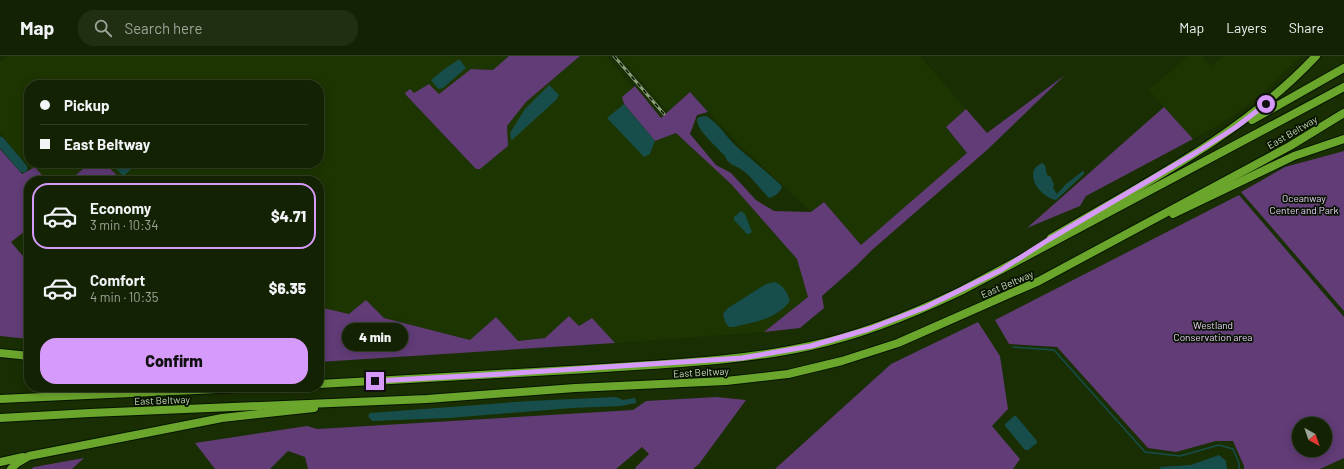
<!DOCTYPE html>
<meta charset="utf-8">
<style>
body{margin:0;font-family:Barlow,sans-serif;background:#202f11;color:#f1f3f6;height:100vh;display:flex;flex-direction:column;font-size:15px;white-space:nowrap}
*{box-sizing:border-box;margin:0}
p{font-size:13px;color:#9da499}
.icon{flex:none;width:22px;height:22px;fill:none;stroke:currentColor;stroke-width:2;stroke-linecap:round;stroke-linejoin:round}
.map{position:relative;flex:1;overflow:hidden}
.drawer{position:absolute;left:24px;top:120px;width:300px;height:216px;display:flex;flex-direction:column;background:#132202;border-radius:16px;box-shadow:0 2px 10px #0003,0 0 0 1px #323f24}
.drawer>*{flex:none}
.banner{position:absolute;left:24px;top:24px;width:300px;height:88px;border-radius:16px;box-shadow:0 2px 10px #0003,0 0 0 1px #323f24;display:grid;align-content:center;height:88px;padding:0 16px;background:#132202}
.needle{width:26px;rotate:140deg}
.fabs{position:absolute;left:1292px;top:361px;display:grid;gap:8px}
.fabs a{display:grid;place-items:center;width:40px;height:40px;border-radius:50%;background:#132202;box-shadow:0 2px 10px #0003,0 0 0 1px #323f24;font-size:20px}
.end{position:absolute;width:18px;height:18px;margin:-9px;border:5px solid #d69bfa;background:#111;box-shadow:0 0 0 2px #111}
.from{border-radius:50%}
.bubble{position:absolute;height:28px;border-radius:14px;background:#132202;box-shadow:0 2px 10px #0003,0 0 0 1px #323f24;font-size:13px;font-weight:800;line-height:28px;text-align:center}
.banner b{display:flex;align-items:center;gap:14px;height:38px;font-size:15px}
.banner b+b{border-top:1px solid #323f24}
.banner i{width:10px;height:10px;background:#f1f3f6}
ul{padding:7px 0 0;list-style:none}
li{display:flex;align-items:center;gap:12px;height:66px;margin:0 8px 6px;padding:0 8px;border:2px solid transparent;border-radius:16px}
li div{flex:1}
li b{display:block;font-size:15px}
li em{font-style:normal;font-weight:800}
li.selected{border-color:#d69bfa}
li>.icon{width:36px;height:36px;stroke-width:1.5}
.cta{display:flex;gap:8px;margin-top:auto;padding:8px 16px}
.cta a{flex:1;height:46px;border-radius:16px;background:#d69bfa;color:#111;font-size:16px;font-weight:800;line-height:46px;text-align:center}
header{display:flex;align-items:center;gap:24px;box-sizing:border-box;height:56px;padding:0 20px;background:#132202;border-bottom:1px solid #323f24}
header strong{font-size:19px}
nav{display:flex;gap:22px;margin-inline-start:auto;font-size:14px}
.search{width:280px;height:36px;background:#202f11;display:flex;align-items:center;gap:10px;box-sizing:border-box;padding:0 14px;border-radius:16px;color:#9da499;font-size:15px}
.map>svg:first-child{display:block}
.built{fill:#1d3501}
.green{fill:#613c77;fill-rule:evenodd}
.water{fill:#174e4c}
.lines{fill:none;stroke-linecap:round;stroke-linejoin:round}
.stream{stroke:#174e4c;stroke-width:1.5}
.river{stroke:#174e4c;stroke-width:9}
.highway-casing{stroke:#071500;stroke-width:10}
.highway{stroke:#6ba62c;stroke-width:8}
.rail-casing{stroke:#8b9e7a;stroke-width:3}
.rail{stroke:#081401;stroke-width:1.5;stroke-dasharray:4.5;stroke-linecap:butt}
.route{stroke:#d69bfa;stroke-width:5}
.labels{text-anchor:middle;stroke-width:3.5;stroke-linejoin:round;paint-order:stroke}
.street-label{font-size:10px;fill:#c8dabb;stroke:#081401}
.park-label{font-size:10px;fill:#e6cbf8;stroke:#081401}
</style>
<header>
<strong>Map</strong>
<div class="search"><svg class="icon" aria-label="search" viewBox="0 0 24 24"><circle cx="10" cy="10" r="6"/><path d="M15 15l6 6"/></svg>Search here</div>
<nav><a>Map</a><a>Layers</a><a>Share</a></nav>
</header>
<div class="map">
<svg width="1344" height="413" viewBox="0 0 1344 413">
<rect width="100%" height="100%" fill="#192e02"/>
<g class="built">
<polygon points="7,0 509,0 493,14 471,13 439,38 405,37 406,39 476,113 507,90 507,70 526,46 580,0 606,0 633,31 622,41 624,48 608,62 650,98 655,85 676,77 731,128 797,203 808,241 764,276 615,287 592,262 579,270 569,261 545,282 518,285 496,261 470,284 384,262 366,244 349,258 319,251 319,125 123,125 103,107 319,107 319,29 29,29 29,107 90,107 69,125 47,125 35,111 31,113 0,77 0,6"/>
<polygon points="619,0 920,0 966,53 946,71 967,97 861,189 824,146 811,156 755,103 742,92 690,36 668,56"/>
<polygon points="1188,0 1202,0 1211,10 1223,0 1301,0 1261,39 1240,55 1217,70 1193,83 1149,34"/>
</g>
<g class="green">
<polygon points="509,0 580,0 526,46 507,70 508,90 480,113 476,113 406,39 405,37 410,33 414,37 429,28 439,38 471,13 493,14"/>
<polygon points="1065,19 987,94 872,194 856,210 822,240 824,252 800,272 764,276 808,241 797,203 731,128 676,77 655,85 624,48 622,41 635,30 661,62 690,36 708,56 697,59 690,78 716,109 731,117 756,144 774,155 811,156 824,146 861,189 967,97 946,71 966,53 987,77"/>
<polygon points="1164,51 1193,83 1086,140 1080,150 1027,172"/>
<polygon points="0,93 22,118 35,111 47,125 29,125 29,172 11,186 29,207 29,283 0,280"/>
<polygon points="1344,95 1344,255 1241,136 1285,111"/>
<polygon points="90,107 104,107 123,125 69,125"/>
<path d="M1239,139L1344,261V402L1320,413H1244V410L1233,385H1216L1176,396L1148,392L1057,291L1009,288L995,264ZM1299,368H1325V394H1299Z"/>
<polygon points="366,244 384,262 470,284 496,261 518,285 545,282 569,260 579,270 592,262 615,287 319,306 319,251 349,258"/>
<polygon points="978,266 1000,300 1008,353 992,370 1020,403 1013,413 775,413 891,308"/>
<polygon points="716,341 746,344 699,408 693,413 636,413 635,412 649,398 642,391 616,413 308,413 305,401 288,395 270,413 215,413 195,387 307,370 317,373 633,354 646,345"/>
<polygon points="84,402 72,413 31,413 34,411"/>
</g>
<g class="water">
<polygon points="458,4 460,4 466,12 443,32 438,33 431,24 443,14"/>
<polygon points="549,29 559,39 556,44 512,84 511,83 510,77 525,53"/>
<polygon points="624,48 655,85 650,98 644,101 607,62"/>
<path d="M706,60C719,67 726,81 737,91C752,104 767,116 782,130C781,136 774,141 769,142C760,133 752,121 742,114C735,109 728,109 725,100C718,92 696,74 697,63L699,61Z"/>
<path d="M113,107H133C133,113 127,117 123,120L113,109Z"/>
<path d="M1042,107L1045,109L1047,119L1051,121L1054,129L1053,132L1057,138L1066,128L1083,115H1084V118L1056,144C1041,142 1021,116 1042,107Z"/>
<polygon points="741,155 745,158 752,176 749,178 747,178 734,164 734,161"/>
<path d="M775,226C784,230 787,236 790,245C775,264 757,265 734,271H729L725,266L723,258L728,252L766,228Z"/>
<polygon points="616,341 623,344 635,342 636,345 636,347 621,350 572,352 449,362 372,365 368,360 370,357 529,345"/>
<polygon points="1014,360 1016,360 1037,385 1037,387 1028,394 1025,394 1005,370 1005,368"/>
<polygon points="1219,399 1226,405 1227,413 1161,413 1159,411 1191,409"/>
</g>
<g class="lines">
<polyline class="stream" points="1013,291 1054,294 1145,396 1180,400 1219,389 1233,393 1239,407 1239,413"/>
<polyline class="river" points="0,85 23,112"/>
<g class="highway-casing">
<g id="highway">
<polyline points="1252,64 1344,12"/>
<polyline points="1173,158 1294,100 1344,83"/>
<path d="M1051,182C1143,128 1242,79 1316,0"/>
<polyline points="0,297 29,300"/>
<path d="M319,328C409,323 498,318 588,313C662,308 737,306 810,290C862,279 913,258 961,235L1344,31"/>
<polyline points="0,343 261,331"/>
<polyline points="0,362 90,357 427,343 575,332 726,325 788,318 842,305 898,287 1039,225 1290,90 1344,57"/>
<polyline points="0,406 23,401"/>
<polyline points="11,413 17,407 29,400 222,362 314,352"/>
</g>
</g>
<use href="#highway" class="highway"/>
<g class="rail-casing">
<polyline id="rail" points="614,0 664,58"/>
</g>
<use href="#rail" class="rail"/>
</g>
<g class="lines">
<polyline class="route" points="375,325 502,318 742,302 811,290 869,273 926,251 1001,214 1048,184 1197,96 1236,71 1266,48"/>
</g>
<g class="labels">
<g class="street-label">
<text transform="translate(1292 76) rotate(-30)" y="4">East Beltway</text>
<text transform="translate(1007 228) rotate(-23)" y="4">East Beltway</text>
<text transform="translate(701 316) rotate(-3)" y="4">East Beltway</text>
<text transform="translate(162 344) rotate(-2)" y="4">East Beltway</text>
</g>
<g class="park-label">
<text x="1304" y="146">Oceanway<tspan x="1304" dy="12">Center and Park</tspan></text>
<text x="1213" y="273">Westland<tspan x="1213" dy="12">Conservation area</tspan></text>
</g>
</g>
</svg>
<div class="fabs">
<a><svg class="needle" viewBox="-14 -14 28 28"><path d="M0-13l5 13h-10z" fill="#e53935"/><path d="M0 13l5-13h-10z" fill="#9da499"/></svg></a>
</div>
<i class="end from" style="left:1266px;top:48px"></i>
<i class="end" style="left:375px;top:325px"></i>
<div class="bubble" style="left:342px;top:267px;width:66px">4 min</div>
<div class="banner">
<b><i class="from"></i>Pickup</b>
<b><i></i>East Beltway</b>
</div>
<section class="drawer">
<ul>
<li class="selected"><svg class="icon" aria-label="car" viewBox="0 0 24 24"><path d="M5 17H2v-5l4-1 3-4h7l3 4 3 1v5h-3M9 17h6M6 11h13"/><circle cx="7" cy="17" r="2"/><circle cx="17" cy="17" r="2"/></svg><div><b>Economy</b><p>3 min · 10:34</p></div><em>$4.71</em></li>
<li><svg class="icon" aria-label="car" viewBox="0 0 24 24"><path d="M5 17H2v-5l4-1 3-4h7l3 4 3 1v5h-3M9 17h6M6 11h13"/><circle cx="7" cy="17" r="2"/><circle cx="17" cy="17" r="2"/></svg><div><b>Comfort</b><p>4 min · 10:35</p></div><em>$6.35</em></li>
</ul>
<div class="cta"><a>Confirm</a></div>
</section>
</div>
